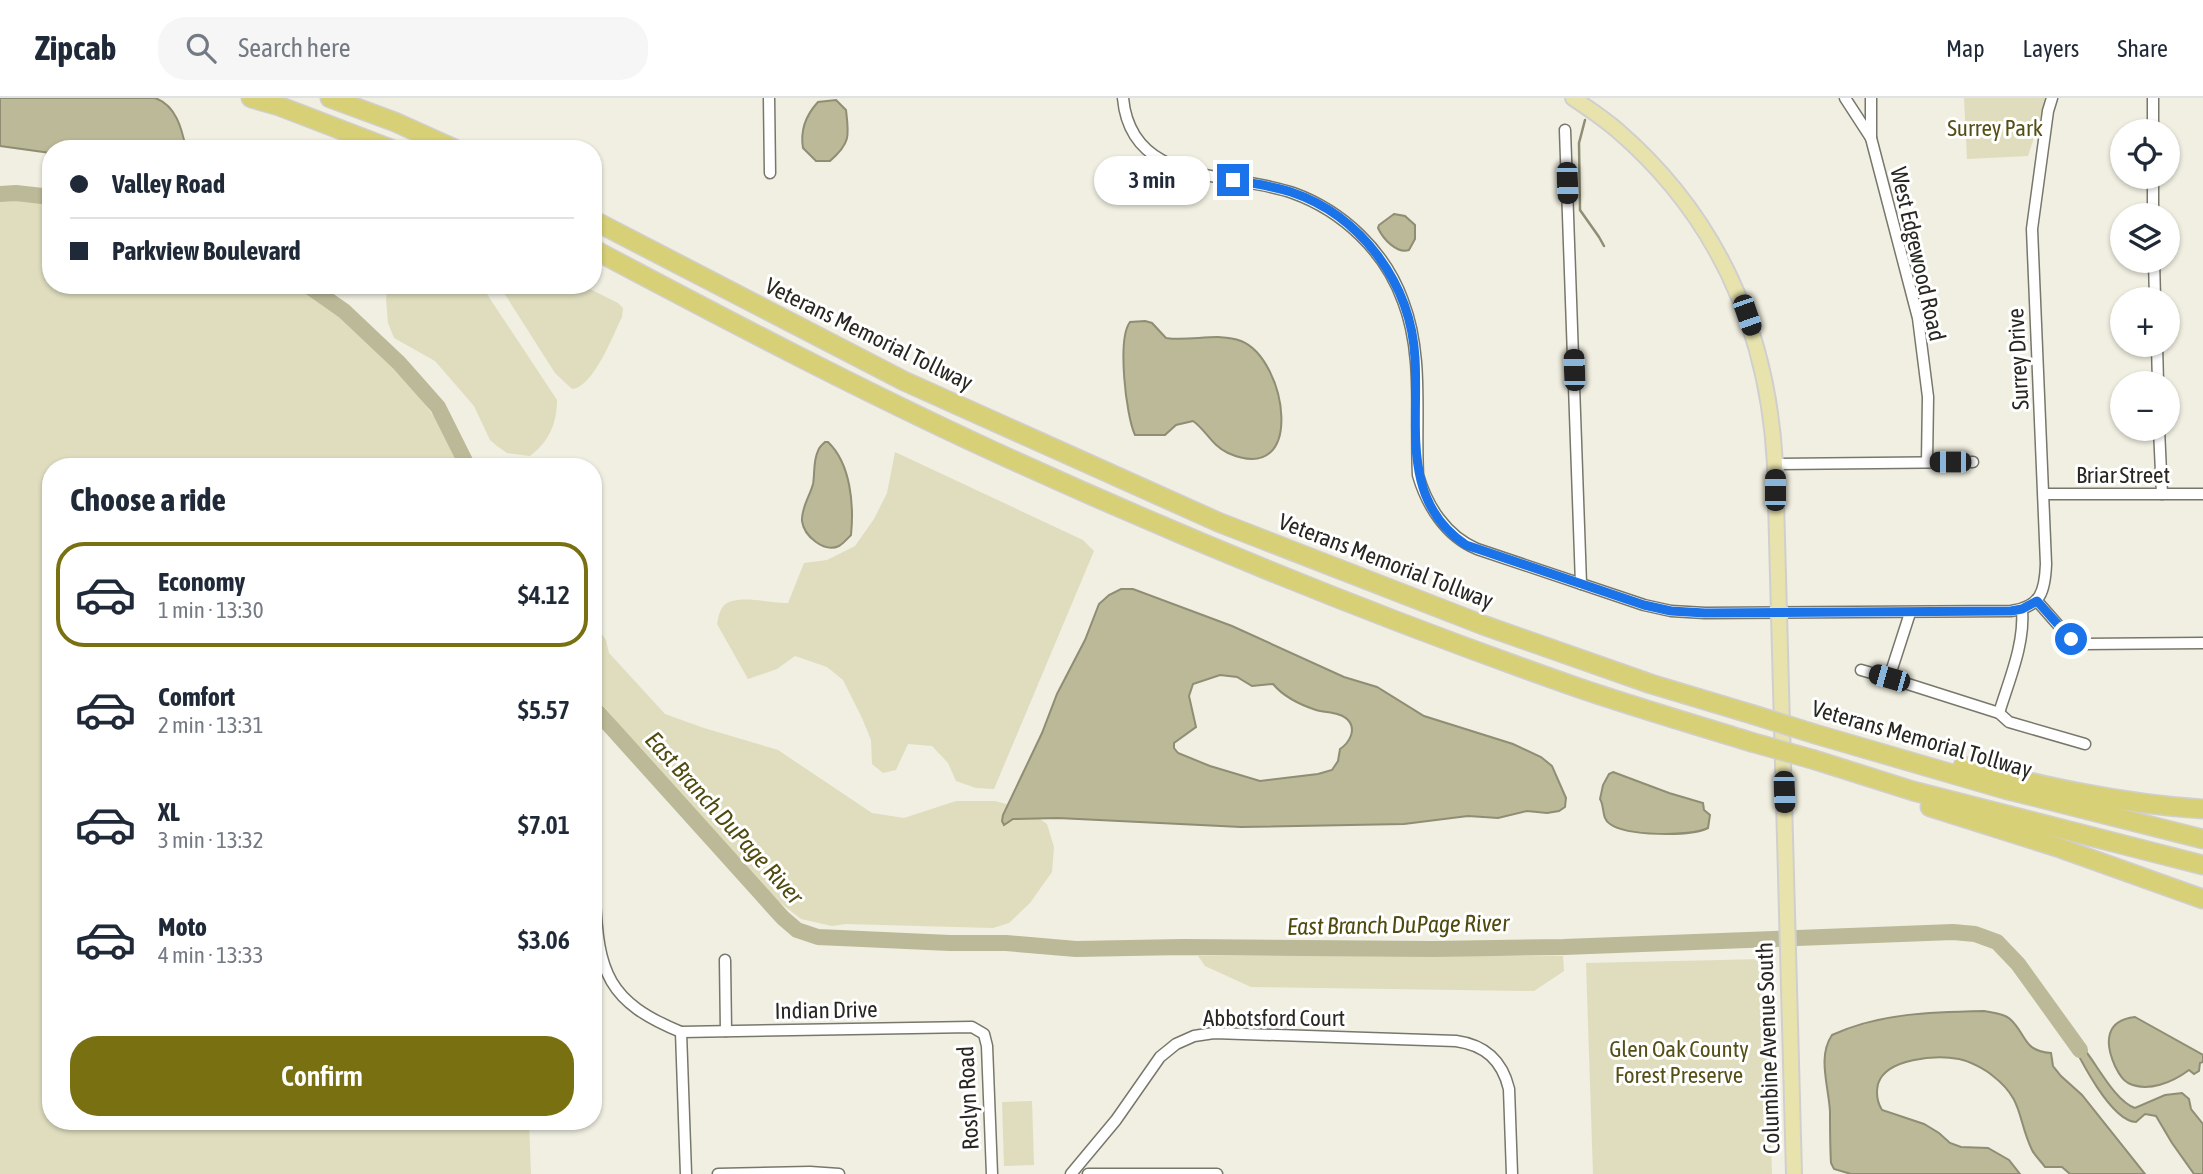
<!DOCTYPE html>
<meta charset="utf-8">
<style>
body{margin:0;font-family:"Asap Condensed",sans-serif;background:#f6f6f7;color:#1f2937;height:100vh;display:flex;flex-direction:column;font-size:26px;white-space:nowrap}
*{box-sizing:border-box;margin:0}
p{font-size:23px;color:#747a83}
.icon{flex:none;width:38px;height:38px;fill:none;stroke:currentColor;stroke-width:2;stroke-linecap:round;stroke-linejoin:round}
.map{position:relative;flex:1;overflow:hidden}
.side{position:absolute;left:42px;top:360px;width:560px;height:672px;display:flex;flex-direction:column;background:#fff;border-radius:28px;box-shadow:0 2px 5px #0004}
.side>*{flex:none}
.banner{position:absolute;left:42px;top:42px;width:560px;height:154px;border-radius:28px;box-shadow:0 2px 5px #0004;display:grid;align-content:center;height:154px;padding:0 28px;background:#fff}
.tools{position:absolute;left:2110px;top:21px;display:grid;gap:14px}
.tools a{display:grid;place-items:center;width:70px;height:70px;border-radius:50%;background:#fff;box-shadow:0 2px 5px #0004;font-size:35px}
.end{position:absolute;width:32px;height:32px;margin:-16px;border:9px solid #1a73e8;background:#fff;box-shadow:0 0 0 4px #fff}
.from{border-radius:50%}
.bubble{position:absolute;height:49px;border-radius:24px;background:#fff;box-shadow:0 2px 5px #0004;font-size:23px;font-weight:600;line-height:49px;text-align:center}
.car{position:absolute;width:21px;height:42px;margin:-21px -10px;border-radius:9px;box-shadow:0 0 5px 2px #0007;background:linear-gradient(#222 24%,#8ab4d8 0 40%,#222 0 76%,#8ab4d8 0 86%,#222 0)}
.banner b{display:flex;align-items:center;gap:24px;height:66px;font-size:26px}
.banner b+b{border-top:2px solid #e0e1e3}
.banner i{width:18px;height:18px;background:#1f2937}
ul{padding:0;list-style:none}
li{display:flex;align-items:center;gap:21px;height:105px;margin:0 14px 10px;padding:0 14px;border:4px solid transparent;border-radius:28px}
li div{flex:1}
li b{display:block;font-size:26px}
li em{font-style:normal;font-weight:600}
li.active{border-color:#797111}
li>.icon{width:63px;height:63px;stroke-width:1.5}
h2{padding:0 28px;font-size:32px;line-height:84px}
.cta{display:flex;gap:14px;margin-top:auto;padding:14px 28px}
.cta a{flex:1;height:80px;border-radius:28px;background:#797111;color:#fff;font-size:28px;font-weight:600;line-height:80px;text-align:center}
header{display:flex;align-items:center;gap:42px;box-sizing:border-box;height:98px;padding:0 35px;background:#fff;border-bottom:2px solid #e0e1e3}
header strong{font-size:33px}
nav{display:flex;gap:38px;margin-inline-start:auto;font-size:24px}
.search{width:490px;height:63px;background:#f6f6f7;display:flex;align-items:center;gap:18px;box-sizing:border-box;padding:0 24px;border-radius:28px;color:#747a83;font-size:26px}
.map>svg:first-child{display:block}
.green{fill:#dfddbe}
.water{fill:#bbb997;stroke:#8f8d74;stroke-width:2;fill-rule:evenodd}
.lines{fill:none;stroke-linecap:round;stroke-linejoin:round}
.stream{stroke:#8f8d74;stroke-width:2.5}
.river{stroke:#bbb997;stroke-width:16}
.street-casing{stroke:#78776b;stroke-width:13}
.primary-casing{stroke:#d0cfce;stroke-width:18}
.highway-casing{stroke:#d0cfce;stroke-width:21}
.street{stroke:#fff;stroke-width:10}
.primary{stroke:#e8e3ad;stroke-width:14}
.highway{stroke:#d8d077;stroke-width:18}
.highway-bridge-casing{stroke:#d0cfce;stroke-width:21;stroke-linecap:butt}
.highway-bridge{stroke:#d8d077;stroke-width:18}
.route{stroke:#1a73e8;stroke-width:9}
.labels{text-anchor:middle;stroke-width:6;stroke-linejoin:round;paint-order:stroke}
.park-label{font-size:23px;fill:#554f16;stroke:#fff}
.street-label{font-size:23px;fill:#282722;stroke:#fff}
.water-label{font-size:24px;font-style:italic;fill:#504a0f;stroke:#fff}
</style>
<header>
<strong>Zipcab</strong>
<div class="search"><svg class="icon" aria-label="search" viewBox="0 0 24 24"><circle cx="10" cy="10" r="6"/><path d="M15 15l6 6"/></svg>Search here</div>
<nav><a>Map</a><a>Layers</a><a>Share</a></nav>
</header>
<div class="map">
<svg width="2203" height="1076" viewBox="0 0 2203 1076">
<rect width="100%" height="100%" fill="#f0efe1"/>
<g class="green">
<polygon points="1964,0 2047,0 2028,58 1967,61"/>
<polygon points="0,103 51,103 51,187 297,187 316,199 354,230 410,286 435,320 459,369 51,369 51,1024 529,1024 531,1076 0,1076"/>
<path d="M388,187H481L557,302C557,325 549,344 530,358L507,355L497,348L490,342L474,308L435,263L394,240L388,225L386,201Z"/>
<path d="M499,187H582L618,205L623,210L622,219C613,237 593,290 572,291L555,275Z"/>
<path d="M895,354L1083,442L1094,453L994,691L976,690L956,683L948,665L932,648L908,646L896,672L883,675L872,666L871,642L862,620L843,582L827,569L795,558L777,571L748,581L717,526C718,522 719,514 722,510C732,494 772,506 788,505L804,465L827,462L855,448L874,421L887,395Z"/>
<polygon points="593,523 606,542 609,555 665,616 704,630 778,652 872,715 904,720 956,703 995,703 1025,711 1047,726 1054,749 1052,774 1030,805 1009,825 993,830 846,826 832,828 801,821 769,796 735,760 593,596"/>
<polygon points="1198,858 1563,858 1564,873 1534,893 1251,889 1205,868"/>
<polygon points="1765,861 1772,1076 1593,1076 1586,865"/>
<polygon points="1032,1003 1034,1067 1004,1068 1002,1004"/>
</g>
<g class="water">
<path d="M0,0H155C176,7 182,31 186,51H51V55L0,48Z"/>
<path d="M836,2L846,12C849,37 851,45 830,63H816L803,50C800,32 806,17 818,4Z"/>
<path d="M1394,116L1405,118L1415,127V141L1409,152C1397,156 1383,141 1378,130L1379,127Z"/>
<path d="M1145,223L1152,225L1166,240C1190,244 1219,234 1241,243C1287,261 1307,390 1228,355C1212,348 1206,332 1193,323L1176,327L1165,337H1135C1126,318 1117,241 1130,224Z"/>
<path d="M825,344H828C851,366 854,407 851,437C848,440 843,446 839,448C824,455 804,438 802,423C801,410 810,398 813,386C815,375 813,363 818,353C819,349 822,347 825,344Z"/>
<path d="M1121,491H1133L1232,528L1344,579L1377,589L1424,618L1513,646L1541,659L1552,668L1566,700L1565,709L1559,713L1547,715L1527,713L1498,720L1468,718L1404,726L1241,729L1058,720L1013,721L1004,727L1002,723L1003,717L1042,635L1057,596L1085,542L1099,506L1109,497ZM1220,577L1237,579L1252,588L1273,586C1283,598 1301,607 1316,612C1326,615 1341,614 1348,622C1357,632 1349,645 1340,651L1338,663L1332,672L1318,676L1260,683L1210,668L1178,655L1174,650V645L1196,629L1189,598L1193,586Z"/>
<path d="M1613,674L1669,695L1703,705L1704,712L1710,717L1708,730C1690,739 1626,738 1610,726C1601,720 1605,709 1600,701L1603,687L1609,676Z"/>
<path d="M1984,913C1992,915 2003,915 2010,921C2027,936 2022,953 2051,955L2053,968L2061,978L2082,997L2145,1076H2070L2062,1069H2045C2041,1063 2035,1058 2032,1052C2017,1021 2024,1002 1993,978C1985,971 1969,963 1959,961C1936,957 1886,960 1878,986C1876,995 1877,1004 1882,1012L1924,1026L1939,1035L1950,1045L1961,1049L1988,1050L2009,1062L2020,1076H1851L1834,1071L1831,1065C1830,1048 1830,1031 1830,1014C1829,989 1817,959 1832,937C1880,915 1932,914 1984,913Z"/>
<path d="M2135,919L2203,957V964L2200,965L2199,973L2194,976L2189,972C2173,984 2148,995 2128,985C2121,981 2118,974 2115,968C2104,944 2106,922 2135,919Z"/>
<path d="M2067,935C2072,940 2079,945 2084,951C2098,968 2115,1003 2135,1010L2165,997L2182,995L2189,1001L2191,1011L2203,1026V1076H2194L2172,1045L2156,1018L2145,1016L2136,1024C2110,1023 2078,957 2067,935Z"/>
</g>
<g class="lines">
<polyline class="stream" points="1585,22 1579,45 1580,112 1599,139 1604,148"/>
<g class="river">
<polyline points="0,96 16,95 51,99"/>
<polyline points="307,187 344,213 399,265 438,309 468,369"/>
<polyline points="593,609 783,820 797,832 818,839 950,845 1006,845 1076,851 1183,849 1433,851 1564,849 1953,834 1975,836 1997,844 2018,866 2080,952"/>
</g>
<g class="street-casing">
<g id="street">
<polyline points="769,0 770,75"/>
<path d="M1123,0C1131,89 1231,73 1293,95C1343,113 1385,153 1403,203C1424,257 1415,320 1418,377C1427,408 1446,438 1477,451L1644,507L1671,513L1705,515L2011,513C2041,509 2045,493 2046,466L2032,131L2048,13L2052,0"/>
<polyline points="1845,0 1871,40"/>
<polyline points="1871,0 1871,40 1918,220 1928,299 1927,364"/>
<polyline points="2153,0 2153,33"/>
<polyline points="1565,32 1581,486"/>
<polyline points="2153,79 2153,117"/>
<polyline points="2154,163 2155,201"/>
<polyline points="2157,247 2158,285"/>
<polyline points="2159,331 2162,396"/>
<polyline points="1775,366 1973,364"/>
<polyline points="2044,396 2203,396"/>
<polyline points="2037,503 2066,536 2082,546 2203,545"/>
<polyline points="1910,515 1889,580 1999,615 2009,624 2085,646"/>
<polyline points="1861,572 1889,580"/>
<path d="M1999,615C2009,582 2025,546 2022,511"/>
<path d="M595,799C598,875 608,904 681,934L972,929L984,936L987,948L992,1076"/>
<polyline points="725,862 726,933"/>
<polyline points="681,934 686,1076"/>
<polyline points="718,1076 810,1074 839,1076"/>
<path d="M1071,1076L1116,1022L1160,959L1176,946L1194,938L1214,935L1456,943C1485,947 1502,962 1509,991L1512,1076"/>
<polyline points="1088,1076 1217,1076"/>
</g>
</g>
<g class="primary-casing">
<path id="primary" d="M1573,0C1588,10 1603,20 1617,32C1718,119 1768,234 1775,366L1794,1076"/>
</g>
<g class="highway-casing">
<g id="highway">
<polyline points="251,0 279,8 391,51"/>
<polyline points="330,0 395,24 455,51"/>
<polyline points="593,122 904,283 1218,424 1483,527 1651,586 1751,616"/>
<path d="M593,151C725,221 858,291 995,354C1185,441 1379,520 1576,589C1634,609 1693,626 1751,644"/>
<polyline points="1815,636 2004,691 2203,741"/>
<polyline points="1815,662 1913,693 2203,767"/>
<path d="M1963,668C2042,688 2121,706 2203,711"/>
<polyline points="1930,709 2060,750 2203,801"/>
</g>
</g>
<use href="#street" class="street"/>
<use href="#primary" class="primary"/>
<use href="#highway" class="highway"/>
<g class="highway-bridge-casing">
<g id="highway-bridge">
<polyline points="1751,616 1815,636"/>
<polyline points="1751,644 1815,662"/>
</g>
</g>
<use href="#highway-bridge" class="highway-bridge"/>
</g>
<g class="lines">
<path class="route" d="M1233,82C1253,85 1272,88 1291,94C1362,118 1411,186 1415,260C1419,327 1400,403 1466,447L1644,507L1671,513L1705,515L2011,513L2022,511L2037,503L2071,541"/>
</g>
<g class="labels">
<g class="park-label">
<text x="1995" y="38">Surrey Park</text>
<text x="1679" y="959">Glen Oak County<tspan x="1679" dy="26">Forest Preserve</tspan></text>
</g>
<g class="street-label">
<text transform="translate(1918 156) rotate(77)" y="8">West Edgewood Road</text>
<text transform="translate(869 236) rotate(26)" y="8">Veterans Memorial Tollway</text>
<text transform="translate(2018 261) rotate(-93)" y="8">Surrey Drive</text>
<text x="2123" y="385">Briar Street</text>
<text transform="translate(1386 463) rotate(21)" y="8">Veterans Memorial Tollway</text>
<text transform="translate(1922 641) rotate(16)" y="8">Veterans Memorial Tollway</text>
<text transform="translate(826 912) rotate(-1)" y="8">Indian Drive</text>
<text x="1274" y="928">Abbotsford Court</text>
<text transform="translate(1768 950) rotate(-92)" y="8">Columbine Avenue South</text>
<text transform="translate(968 1000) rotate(-93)" y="8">Roslyn Road</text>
</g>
<g class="water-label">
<text transform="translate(724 720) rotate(48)" y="8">East Branch DuPage River</text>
<text transform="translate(1398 827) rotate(-1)" y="8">East Branch DuPage River</text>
</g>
</g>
</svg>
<div class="tools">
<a><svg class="icon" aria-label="locate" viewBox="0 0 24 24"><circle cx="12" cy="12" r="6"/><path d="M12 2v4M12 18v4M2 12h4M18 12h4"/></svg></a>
<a><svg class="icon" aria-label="layers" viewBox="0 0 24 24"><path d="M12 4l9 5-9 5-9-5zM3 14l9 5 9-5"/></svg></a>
<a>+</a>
<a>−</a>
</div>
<i class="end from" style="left:2071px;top:541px"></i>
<i class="end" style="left:1233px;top:82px"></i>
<div class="bubble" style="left:1094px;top:58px;width:116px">3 min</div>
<i class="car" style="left:1567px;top:85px;rotate:178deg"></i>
<i class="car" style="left:1747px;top:217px;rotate:161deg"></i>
<i class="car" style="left:1574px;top:272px;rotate:358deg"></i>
<i class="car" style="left:1950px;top:364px;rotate:270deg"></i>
<i class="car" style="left:1775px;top:392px;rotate:0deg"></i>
<i class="car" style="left:1889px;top:580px;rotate:286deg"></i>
<i class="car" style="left:1784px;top:694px;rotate:178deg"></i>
<div class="banner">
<b><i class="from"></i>Valley Road</b>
<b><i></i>Parkview Boulevard</b>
</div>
<section class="side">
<h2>Choose a ride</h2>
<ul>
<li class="active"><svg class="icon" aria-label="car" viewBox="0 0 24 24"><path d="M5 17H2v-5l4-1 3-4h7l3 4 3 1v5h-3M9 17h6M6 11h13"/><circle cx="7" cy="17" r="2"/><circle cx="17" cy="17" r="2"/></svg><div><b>Economy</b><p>1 min · 13:30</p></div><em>$4.12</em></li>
<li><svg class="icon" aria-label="car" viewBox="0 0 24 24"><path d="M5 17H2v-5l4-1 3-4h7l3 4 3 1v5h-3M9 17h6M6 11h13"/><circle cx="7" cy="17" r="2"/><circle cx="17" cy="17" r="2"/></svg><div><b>Comfort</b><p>2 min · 13:31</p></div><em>$5.57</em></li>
<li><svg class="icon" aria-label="car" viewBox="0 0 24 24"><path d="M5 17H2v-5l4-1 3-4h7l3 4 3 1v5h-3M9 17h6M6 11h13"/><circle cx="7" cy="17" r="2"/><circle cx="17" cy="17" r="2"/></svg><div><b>XL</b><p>3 min · 13:32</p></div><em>$7.01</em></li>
<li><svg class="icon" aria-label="car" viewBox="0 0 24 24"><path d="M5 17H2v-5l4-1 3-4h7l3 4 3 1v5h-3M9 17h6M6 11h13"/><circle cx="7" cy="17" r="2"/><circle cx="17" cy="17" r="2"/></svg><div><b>Moto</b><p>4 min · 13:33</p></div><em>$3.06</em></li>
</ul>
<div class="cta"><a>Confirm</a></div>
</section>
</div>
